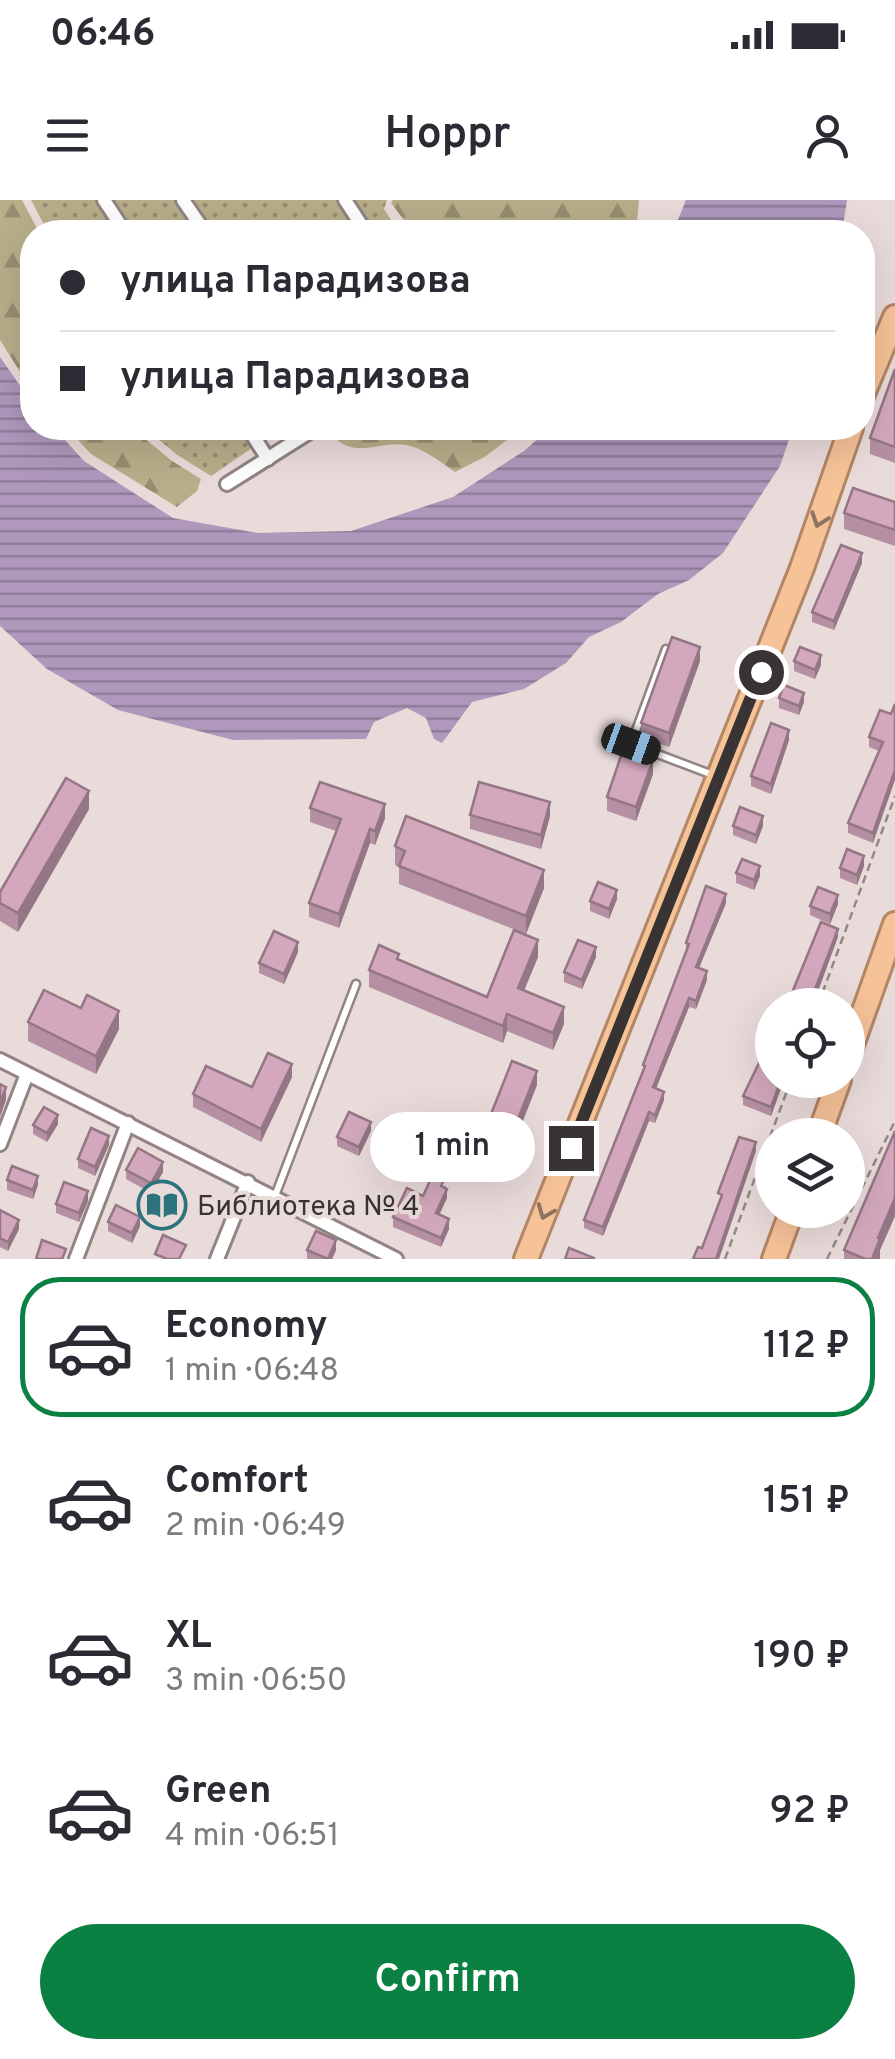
<!DOCTYPE html>
<meta charset="utf-8">
<style>
body{margin:0;font-family:Overpass,sans-serif;background:#f7f7f7;color:#2b2b33;height:100vh;display:flex;flex-direction:column;font-size:38px;white-space:nowrap}
*{box-sizing:border-box;margin:0}
p{font-size:32px;color:#7c7c81}
.icon{flex:none;width:55px;height:55px;fill:none;stroke:currentColor;stroke-width:2;stroke-linecap:round;stroke-linejoin:round}
.map{position:relative;height:1059px;overflow:hidden}
.details{display:flex;flex-direction:column;background:#fff;flex:1}
.details>*{flex:none}
.hud{position:absolute;left:20px;top:20px;width:855px;height:220px;border-radius:40px;box-shadow:0 10px 40px #0002;display:grid;align-content:center;height:220px;padding:0 40px;background:#fff}
.fabs{position:absolute;left:755px;top:788px;display:grid;gap:20px}
.fabs a{display:grid;place-items:center;width:110px;height:110px;border-radius:50%;background:#fff;box-shadow:0 10px 40px #0002;font-size:50px}
.end{position:absolute;width:45px;height:45px;margin:-22px;border:12px solid #393433;background:#fff;box-shadow:0 0 0 5px #fff}
.from{border-radius:50%}
.bubble{position:absolute;height:70px;border-radius:35px;background:#fff;box-shadow:0 10px 40px #0002;font-size:32px;font-weight:600;line-height:70px;text-align:center}
.car{position:absolute;width:30px;height:60px;margin:-30px -15px;border-radius:12px;box-shadow:0 0 8px 2px #0007;background:linear-gradient(#222 24%,#8ab4d8 0 40%,#222 0 76%,#8ab4d8 0 86%,#222 0)}
.hud b{display:flex;align-items:center;gap:35px;height:95px;font-size:38px}
.hud b+b{border-top:2px solid #e1e1e2}
.hud i{width:25px;height:25px;background:#2b2b33}
ul{padding:18px 0 0;list-style:none}
li{display:flex;align-items:center;gap:30px;height:140px;margin:0 20px 15px;padding:0 20px;border:5px solid transparent;border-radius:40px}
li div{flex:1}
li b{display:block;font-size:38px}
li em{font-style:normal;font-weight:600}
li.selected{border-color:#0b8043}
li>.icon{width:90px;height:90px;stroke-width:1.5}
.primary-button{display:flex;gap:20px;margin-top:auto;padding:20px 40px}
.primary-button a{flex:1;height:115px;border-radius:60px;background:#0b8043;color:#fff;font-size:40px;font-weight:600;line-height:115px;text-align:center}
.status{display:flex;justify-content:space-between;align-items:center;height:70px;padding:0 50px;background:#fff;direction:ltr}
.status svg{height:28px;fill:currentColor}
header{display:flex;justify-content:space-between;align-items:center;height:130px;padding:0 40px;background:#fff;font-size:45px;font-weight:600}
.map>svg:first-child{display:block}
.green{fill:url(#green-dots)}
.forest{fill:url(#forest-firs)}
.water{fill:url(#water-rules)}
.lines{fill:none;stroke-linecap:round;stroke-linejoin:round}
.service-casing{stroke:#918483;stroke-width:11}
.minor-casing{stroke:#918483;stroke-width:18}
.trunk-casing{stroke:#b38664;stroke-width:28}
.path{stroke:#928887;stroke-width:2.5;stroke-dasharray:8 5;stroke-linecap:butt}
.service{stroke:#fff;stroke-width:6}
.minor{stroke:#fff;stroke-width:12}
.trunk{stroke:#f6c298;stroke-width:22}
.wall{fill:#b590a2}
.shaded-wall{fill:#947684}
.building{fill:#d3a8bc;stroke:#947684;stroke-width:2.5}
.oneway{stroke:#8e7460}
.route{stroke:#393433;stroke-width:12}
.labels{text-anchor:middle;stroke-width:8;stroke-linejoin:round;paint-order:stroke}
.poi-label{font-size:28px;fill:#393433;stroke:#e9dbd9;text-anchor:start}
</style>
<div class="status"><b>06:46</b><svg viewBox="0 0 49 12"><path d="M0 12V9h3v3zM5 12V6h3v6zM10 12V3h3v9zM15 12V0h3v12zM26 1h20v11H26zM47 4h2v5h-2z"/></svg></div>
<header><svg class="icon" aria-label="menu" viewBox="0 0 24 24"><path d="M4 6h16M4 12h16M4 18h16"/></svg>Hoppr<svg class="icon" aria-label="person" viewBox="0 0 24 24"><circle cx="12" cy="8" r="4"/><path d="M4 21q1-7 8-7t8 7"/></svg></header>
<div class="map">
<svg width="895" height="1059" viewBox="0 0 895 1059">
<defs>
<pattern id="green-dots" width="8" height="8" patternUnits="userSpaceOnUse" patternTransform="scale(2.5)"><rect width="8" height="8" fill="#b8ae8a"/><path d="M2 2h.1M6 6h.1" fill="none" stroke="#978e71" stroke-width="1.8" stroke-linecap="round"/></pattern>
<pattern id="forest-firs" width="22" height="20" patternUnits="userSpaceOnUse" patternTransform="scale(2.5)"><rect width="22" height="20" fill="#b8ae8a"/><path d="M5 1l3.5 6h-7zM16 11l3.5 6h-7z" fill="#978e71"/></pattern>
<pattern id="water-rules" width="6" height="5" patternUnits="userSpaceOnUse" patternTransform="scale(2.5)"><rect width="6" height="5" fill="#af98bc"/><path d="M0 2.5h6" fill="none" stroke="#8f7d99"/></pattern>
</defs>
<rect width="100%" height="100%" fill="#e9dbd9"/>
<g class="green">
<polygon points="31,0 387,0 384,9 399,32 48,32"/>
<polygon points="144,228 281,228 211,276 179,256"/>
</g>
<g class="forest">
<polygon points="0,0 22,0 39,32 32,32 32,191 0,140"/>
<polygon points="393,0 639,0 636,32 413,32 391,3"/>
<polygon points="67,228 132,228 172,261 201,279 197,291 177,307 91,254"/>
<path d="M327,228H523L486,256L455,272C439,261 425,249 406,245C378,240 350,264 327,228Z"/>
</g>
<g class="water">
<polygon points="686,0 847,0 842,32 673,32"/>
<polygon points="0,157 32,203 32,228 54,228 84,261 173,318 258,333 351,331 453,297 524,251 550,228 793,228 780,266 723,353 689,380 658,394 621,422 589,437 566,463 524,489 472,502 442,543 434,539 426,518 407,508 374,522 366,539 233,540 118,510 47,469 0,426"/>
</g>
<g class="lines">
<g class="service-casing">
<g id="service">
<polyline points="666,449 631,544 713,575"/>
<polyline points="275,996 356,784"/>
</g>
</g>
<g class="minor-casing">
<g id="minor">
<polyline points="104,0 125,32"/>
<polyline points="183,0 205,32"/>
<polyline points="345,0 366,32"/>
<polyline points="248,228 268,259"/>
<polyline points="227,284 316,228"/>
<polyline points="0,860 396,1059"/>
<polyline points="0,944 27,874"/>
<polyline points="76,1059 128,923"/>
<polyline points="217,1059 248,982"/>
</g>
</g>
<g class="trunk-casing">
<g id="trunk">
<polyline points="862,196 895,117"/>
<polyline points="848,856 895,724"/>
<polyline points="819,935 839,880"/>
<polyline points="526,1059 802,368 851,228"/>
<polyline points="774,1059 792,1010"/>
</g>
</g>
<g class="path">
<polyline points="818,805 895,596"/>
<polyline points="725,1059 791,880"/>
<polyline points="827,1059 895,921"/>
</g>
<use href="#service" class="service"/>
<use href="#minor" class="minor"/>
<use href="#trunk" class="trunk"/>
</g>
<g class="wall">
<polygon points="895,169 895,263 870,254 870,238"/>
<polygon points="895,302 895,346 844,329 844,313"/>
<polygon points="862,363 834,430 812,422 812,412"/>
<polygon points="700,461 669,547 641,537 641,523"/>
<polygon points="794,461 821,465 815,479 794,471"/>
<polygon points="779,498 804,502 799,515 779,508"/>
<polygon points="891,514 873,643 848,633 848,623 879,551 869,547 869,537"/>
<polygon points="789,540 771,594 751,586 751,576"/>
<polygon points="653,574 636,621 607,611 607,597"/>
<polygon points="310,608 385,618 375,645 370,643 339,728 309,717 309,703 336,631 310,622"/>
<polygon points="89,609 18,732 0,721 0,692"/>
<polygon points="470,615 550,616 541,649 470,629"/>
<polygon points="733,626 763,626 756,644 733,635"/>
<polygon points="395,646 544,688 526,734 399,684 399,667 395,665"/>
<polygon points="864,666 857,685 840,678 840,668"/>
<polygon points="736,673 760,676 754,690 736,683"/>
<polygon points="617,699 609,719 590,711 590,701"/>
<polygon points="726,703 699,768 707,780 696,809 689,807 656,888 664,900 655,923 649,921 603,1036 584,1028 584,1020 643,872 643,865 686,751 686,743"/>
<polygon points="838,704 830,724 810,715 810,706"/>
<polygon points="298,752 284,784 259,773 259,763"/>
<polygon points="538,757 524,790 564,824 553,850 507,831 503,843 369,787 369,770 399,760 487,797"/>
<polygon points="596,757 582,789 564,782 564,772"/>
<polygon points="81,808 119,829 96,874 28,841 28,822"/>
<polygon points="292,877 261,942 193,907 193,894 252,887"/>
<polygon points="772,880 784,880 771,916 743,905 743,896"/>
<polygon points="537,885 514,943 489,933 489,919"/>
<polygon points="58,924 47,942 33,934 33,925"/>
<polygon points="371,931 359,956 337,946 337,937"/>
<polygon points="895,931 895,1016 880,1050 880,1059 844,1059 844,1050"/>
<polygon points="109,945 95,976 78,968 78,959"/>
<polygon points="126,970 163,972 151,993 126,979"/>
<polygon points="7,980 38,985 33,999 7,990"/>
<polygon points="446,985 445,988 447,998 439,1014 449,1029 441,1047 393,1027 393,1017 423,996"/>
<polygon points="177,999 167,1022 147,1013 147,1004"/>
<polygon points="88,1001 79,1022 56,1013 56,1004"/>
<polygon points="0,1010 19,1029 8,1051 0,1047"/>
<polygon points="108,1022 140,1026 132,1043 108,1031"/>
<polygon points="307,1050 336,1050 332,1059 307,1059"/>
</g>
<g class="shaded-wall">
<polygon points="862,353 862,363 834,430 834,421"/>
<polygon points="700,447 700,461 669,547 669,533"/>
<polygon points="821,455 821,465 815,479 815,470"/>
<polygon points="804,493 804,502 799,515 799,506"/>
<polygon points="789,530 789,540 771,594 771,584"/>
<polygon points="653,560 653,574 636,621 636,607"/>
<polygon points="895,570 895,580 873,643 873,633"/>
<polygon points="89,591 89,609 18,732 18,713"/>
<polygon points="550,602 550,616 541,649 541,635"/>
<polygon points="385,604 385,618 375,645 375,631"/>
<polygon points="763,616 763,626 756,644 756,635"/>
<polygon points="370,629 370,643 339,728 339,714"/>
<polygon points="864,656 864,666 857,685 857,675"/>
<polygon points="760,666 760,676 754,690 754,680"/>
<polygon points="544,670 544,688 526,734 526,716"/>
<polygon points="617,690 617,699 609,719 609,709"/>
<polygon points="726,694 726,703 696,775 696,767"/>
<polygon points="838,695 838,704 830,724 830,714"/>
<polygon points="838,729 838,737 813,805 809,805"/>
<polygon points="538,740 538,757 518,805 518,788"/>
<polygon points="298,742 298,752 284,784 284,774"/>
<polygon points="596,747 596,757 582,789 582,780"/>
<polygon points="707,771 707,780 696,809 696,801"/>
<polygon points="689,798 689,807 653,896 653,887"/>
<polygon points="564,807 564,824 553,850 553,833"/>
<polygon points="119,811 119,829 96,874 96,856"/>
<polygon points="507,814 507,831 503,843 503,826"/>
<polygon points="292,864 292,877 261,942 261,929"/>
<polygon points="537,871 537,885 514,943 514,929"/>
<polygon points="781,880 784,880 771,916 771,907"/>
<polygon points="6,887 6,900 0,917 0,904"/>
<polygon points="664,892 664,900 655,923 655,915"/>
<polygon points="649,912 649,921 603,1036 603,1027"/>
<polygon points="58,915 58,924 47,942 47,933"/>
<polygon points="371,922 371,931 359,956 359,947"/>
<polygon points="109,936 109,945 95,976 95,967"/>
<polygon points="756,942 756,951 719,1059 716,1059"/>
<polygon points="163,962 163,972 151,993 151,983"/>
<polygon points="38,976 38,985 33,999 33,990"/>
<polygon points="447,989 447,998 436,1022 436,1013"/>
<polygon points="177,990 177,999 167,1022 167,1013"/>
<polygon points="88,991 88,1001 79,1022 79,1013"/>
<polygon points="895,998 895,1016 880,1050 880,1059 872,1059 878,1038"/>
<polygon points="140,1017 140,1026 132,1043 132,1033"/>
<polygon points="449,1019 449,1029 441,1047 441,1038"/>
<polygon points="19,1020 19,1029 8,1051 8,1042"/>
<polygon points="336,1040 336,1050 332,1059 328,1059"/>
</g>
<g class="building">
<polygon points="895,169 895,247 870,238"/>
<polygon points="853,288 895,302 895,330 844,313"/>
<polygon points="841,345 862,353 834,421 812,412"/>
<polygon points="672,437 700,447 669,533 641,523"/>
<polygon points="800,447 821,455 815,470 794,461"/>
<polygon points="784,485 804,493 799,506 779,498"/>
<polygon points="895,504 895,570 873,633 848,623 883,542 869,537 880,510 891,514"/>
<polygon points="771,523 789,530 771,584 751,576"/>
<polygon points="623,550 653,560 636,607 607,597"/>
<polygon points="66,578 89,591 18,713 0,703 0,692"/>
<polygon points="320,582 385,604 375,631 370,629 339,714 309,703 341,619 310,608"/>
<polygon points="479,582 550,602 541,635 470,615"/>
<polygon points="740,607 763,616 756,635 733,626"/>
<polygon points="406,616 544,670 526,716 399,666 405,651 395,646"/>
<polygon points="847,649 864,656 857,675 840,668"/>
<polygon points="742,659 760,666 754,680 736,673"/>
<polygon points="598,682 617,690 609,709 590,701"/>
<polygon points="706,686 726,694 696,767 707,771 696,801 689,798 674,835 653,887 664,892 655,915 649,912 603,1027 584,1020 645,866 643,865 689,744 686,743"/>
<polygon points="818,687 838,695 830,714 810,706"/>
<polygon points="821,722 838,729 809,805 787,805"/>
<polygon points="514,730 538,740 518,788 564,807 553,833 507,814 503,826 369,770 379,745 399,754 397,759 487,797"/>
<polygon points="274,731 298,742 284,774 259,763"/>
<polygon points="578,740 596,747 582,780 564,772"/>
<polygon points="44,790 81,808 87,795 119,811 96,856 28,822"/>
<polygon points="772,836 772,880 781,880 771,907 743,896"/>
<polygon points="268,853 292,864 261,929 193,894 206,866 252,887"/>
<polygon points="512,861 537,871 514,929 489,919"/>
<polygon points="0,884 6,887 0,904"/>
<polygon points="44,907 58,915 47,933 33,925"/>
<polygon points="349,912 371,922 359,947 337,937"/>
<polygon points="91,928 109,936 95,967 78,959"/>
<polygon points="895,931 895,998 878,1038 880,1039 872,1059 865,1059 844,1050"/>
<polygon points="739,937 756,942 716,1059 693,1059 698,1047 702,1048 722,995 718,993"/>
<polygon points="138,948 163,962 151,983 126,970"/>
<polygon points="12,966 38,976 33,990 7,980"/>
<polygon points="435,970 446,976 441,986 447,989 436,1013 449,1019 441,1038 393,1017 407,988 423,996"/>
<polygon points="158,980 177,990 167,1013 147,1004"/>
<polygon points="64,982 88,991 79,1013 56,1004"/>
<polygon points="116,1005 140,1017 132,1033 108,1022"/>
<polygon points="0,1010 19,1020 8,1042 0,1038"/>
<polygon points="316,1031 336,1040 328,1059 307,1050"/>
<polygon points="163,1035 186,1045 179,1059 167,1059 155,1054"/>
<polygon points="42,1040 66,1049 62,1059 36,1059"/>
<polygon points="569,1048 594,1058 594,1059 565,1059"/>
</g>
<defs><path id="oneway-chevron" d="M-2-3.5L2.5 0L-2 3.5" fill="none" stroke-width="1.6" stroke-linecap="round" stroke-linejoin="round" transform="scale(2.5)"/></defs>
<g class="oneway">
<use href="#oneway-chevron" transform="translate(819 320) rotate(109)"/>
<use href="#oneway-chevron" transform="translate(545 1012) rotate(112)"/>
</g>
<g class="lines">
<polyline class="route" points="571,948 761,472"/>
</g>
<defs>
<g id="library-ring" transform="scale(2.5)"><circle r="9.5" fill="#e9dbd9" stroke="#2c737e" stroke-width="1.5"/><path d="M-6-4Q-3-5.5-.7-3.5V5Q-3 3-6 4ZM6-4Q3-5.5 .7-3.5V5Q3 3 6 4Z" fill="#2c737e"/></g>
</defs>
<g fill-rule="evenodd">
<use href="#library-ring" x="162" y="1005"/>
</g>
<g class="labels">
<g class="poi-label">
<text x="197" y="1015">Библиотека № 4</text>
</g>
</g>
</svg>
<div class="fabs">
<a><svg class="icon" aria-label="locate" viewBox="0 0 24 24"><circle cx="12" cy="12" r="6"/><path d="M12 2v4M12 18v4M2 12h4M18 12h4"/></svg></a>
<a><svg class="icon" aria-label="layers" viewBox="0 0 24 24"><path d="M12 4l9 5-9 5-9-5zM3 14l9 5 9-5"/></svg></a>
</div>
<i class="end from" style="left:761px;top:472px"></i>
<i class="end" style="left:571px;top:948px"></i>
<div class="bubble" style="left:370px;top:912px;width:165px">1 min</div>
<i class="car" style="left:631px;top:544px;rotate:110deg"></i>
<div class="hud">
<b><i class="from"></i>улица Парадизова</b>
<b><i></i>улица Парадизова</b>
</div>
</div>
<section class="details">
<ul>
<li class="selected"><svg class="icon" aria-label="car" viewBox="0 0 24 24"><path d="M5 17H2v-5l4-1 3-4h7l3 4 3 1v5h-3M9 17h6M6 11h13"/><circle cx="7" cy="17" r="2"/><circle cx="17" cy="17" r="2"/></svg><div><b>Economy</b><p>1 min · 06:48</p></div><em>112 ₽</em></li>
<li><svg class="icon" aria-label="car" viewBox="0 0 24 24"><path d="M5 17H2v-5l4-1 3-4h7l3 4 3 1v5h-3M9 17h6M6 11h13"/><circle cx="7" cy="17" r="2"/><circle cx="17" cy="17" r="2"/></svg><div><b>Comfort</b><p>2 min · 06:49</p></div><em>151 ₽</em></li>
<li><svg class="icon" aria-label="car" viewBox="0 0 24 24"><path d="M5 17H2v-5l4-1 3-4h7l3 4 3 1v5h-3M9 17h6M6 11h13"/><circle cx="7" cy="17" r="2"/><circle cx="17" cy="17" r="2"/></svg><div><b>XL</b><p>3 min · 06:50</p></div><em>190 ₽</em></li>
<li><svg class="icon" aria-label="car" viewBox="0 0 24 24"><path d="M5 17H2v-5l4-1 3-4h7l3 4 3 1v5h-3M9 17h6M6 11h13"/><circle cx="7" cy="17" r="2"/><circle cx="17" cy="17" r="2"/></svg><div><b>Green</b><p>4 min · 06:51</p></div><em>92 ₽</em></li>
</ul>
<div class="primary-button"><a>Confirm</a></div>
</section>
